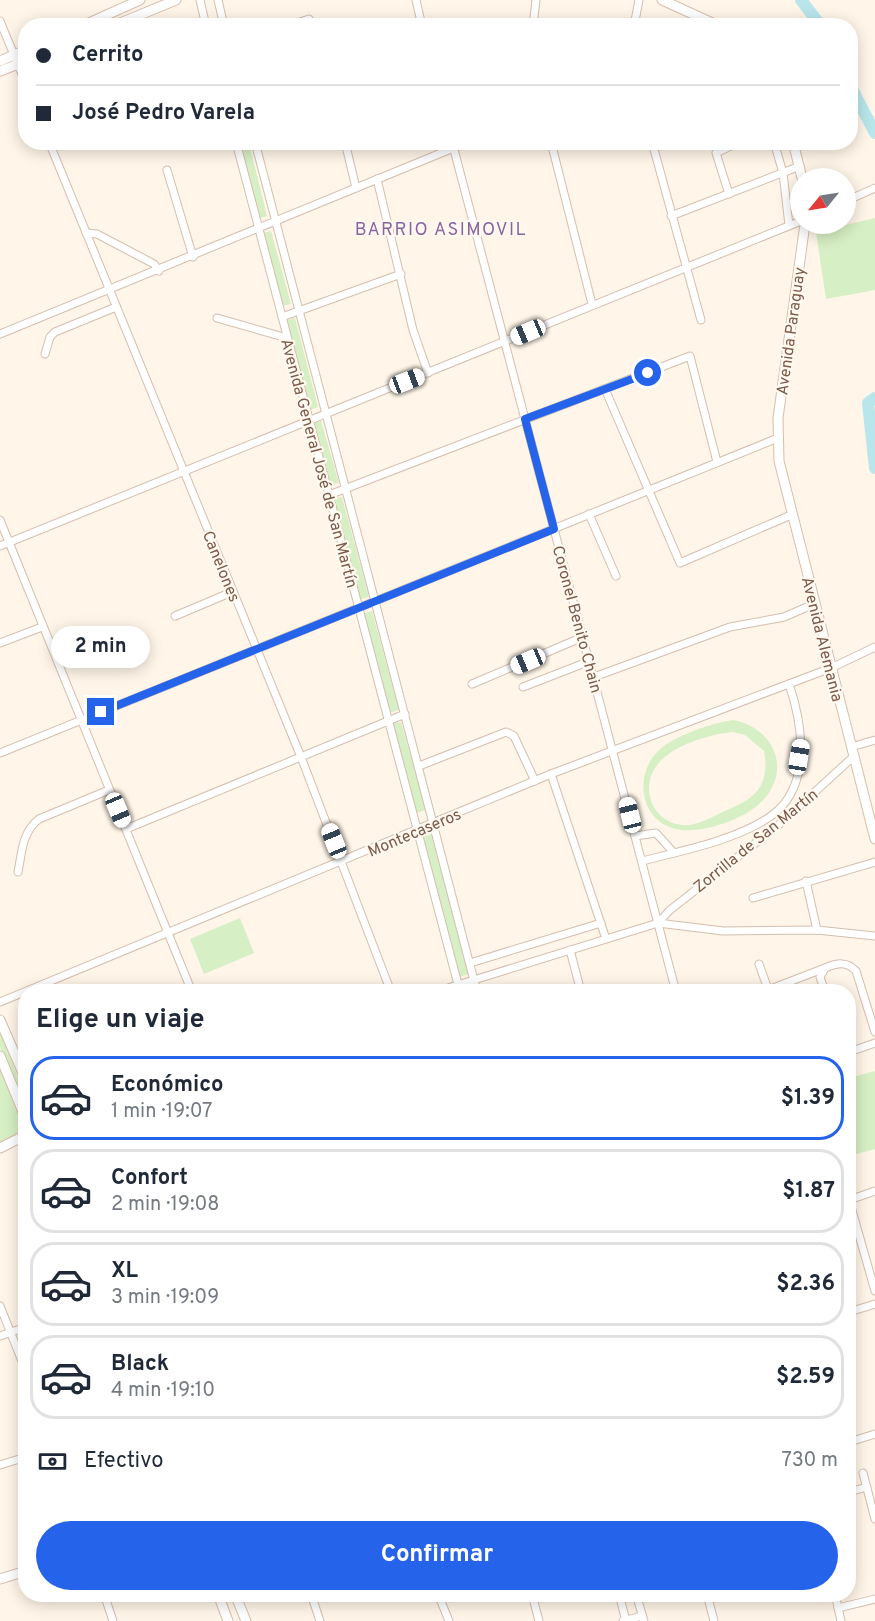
<!DOCTYPE html>
<html lang="es">
<meta charset="utf-8">
<style>
body{margin:0;font-family:Overpass,sans-serif;background:#f2f2f3;color:#1f2937;height:100vh;display:flex;flex-direction:column;font-size:22px;white-space:nowrap}
*{box-sizing:border-box;margin:0}
p{font-size:20px;color:#747a83}
.icon{flex:none;width:33px;height:33px;fill:none;stroke:currentColor;stroke-width:2;stroke-linecap:round;stroke-linejoin:round}
.map{position:relative;flex:1;overflow:hidden}
.details{position:absolute;left:18px;top:984px;width:838px;height:618px;display:flex;flex-direction:column;background:#fff;border-radius:24px;box-shadow:0 3px 15px #0003}
.details>*{flex:none}
.hud{position:absolute;left:18px;top:18px;width:840px;height:132px;border-radius:24px;box-shadow:0 3px 15px #0003;display:grid;align-content:center;height:132px;padding:0 18px;background:#fff}
.needle{width:39px;rotate:240deg}
.tools{position:absolute;left:790px;top:168px;display:grid;gap:12px}
.tools a{display:grid;place-items:center;width:66px;height:66px;border-radius:50%;background:#fff;box-shadow:0 3px 15px #0003;font-size:30px}
.end{position:absolute;width:27px;height:27px;margin:-14px;border:8px solid #2563eb;background:#fff;box-shadow:0 0 0 3px #fff}
.from{border-radius:50%}
.bubble{position:absolute;height:42px;border-radius:21px;background:#fff;box-shadow:0 3px 15px #0003;font-size:20px;font-weight:700;line-height:42px;text-align:center}
.car{position:absolute;width:18px;height:36px;margin:-18px -9px;border-radius:8px;box-shadow:0 0 4px 2px #0007;background:linear-gradient(#fff 24%,#345 0 40%,#fff 0 76%,#345 0 86%,#fff 0)}
.hud b{display:flex;align-items:center;gap:21px;height:57px;font-size:22px}
.hud b+b{border-top:2px solid #e0e1e3}
.hud i{width:15px;height:15px;background:#1f2937}
ul{padding:0;list-style:none}
li{display:flex;align-items:center;gap:18px;height:84px;margin:0 12px 9px;padding:0 6px;border:3px solid #e0e1e3;border-radius:24px}
li div{flex:1}
li b{display:block;font-size:22px}
li em{font-style:normal;font-weight:700}
li.active{border-color:#2563eb}
li>.icon{width:54px;height:54px;stroke-width:1.5}
h2{padding:0 18px;font-size:27px;line-height:72px}
.pay{display:flex;align-items:center;gap:15px;height:66px;padding:0 18px;font-size:22px}
.pay p{margin-inline-start:auto}
.button{display:flex;gap:12px;margin-top:auto;padding:12px 18px}
.button a{flex:1;height:69px;border-radius:36px;background:#2563eb;color:#fff;font-size:24px;font-weight:700;line-height:69px;text-align:center}
.map>svg:first-child{display:block}
.green{fill:#d7efc4;fill-rule:evenodd}
.lines{fill:none;stroke-linecap:round;stroke-linejoin:round}
.river{stroke:#b9e6eb;stroke-width:12}
.street-casing{stroke:#d5beae;stroke-width:9}
.secondary-casing{stroke:#d9beab;stroke-width:11}
.street{stroke:#fff;stroke-width:7}
.secondary{stroke:#fff;stroke-width:9}
.route{stroke:#2563eb;stroke-width:8}
.labels{text-anchor:middle;stroke-width:4.5;stroke-linejoin:round;paint-order:stroke}
.street-label{font-size:16px;fill:#7d5948;stroke:#fff9f0}
.neighbourhood-label{font-size:18px;letter-spacing:1.5px;fill:#8964a0;stroke:#fff9f0}
</style>
<div class="map">
<svg width="875" height="1621" viewBox="0 0 875 1621">
<rect width="100%" height="100%" fill="#fff5e8"/>
<g class="green">
<polygon points="239,143 249,143 267,216 258,219"/>
<polygon points="875,218 875,290 826,299 816,232"/>
<polygon points="271,231 291,304 282,306 262,233"/>
<polygon points="295,318 318,407 309,410 286,321"/>
<polygon points="321,421 339,483 329,485 312,424"/>
<polygon points="342,497 369,597 359,600 332,499"/>
<polygon points="372,611 399,710 389,713 362,614"/>
<path d="M733,720C771,727 792,765 765,798C749,818 707,832 682,830C641,826 632,777 658,751C673,736 712,723 733,720ZM733,732L745,735L764,751C769,778 761,795 736,806C721,812 704,823 689,825C655,828 637,789 658,764C673,745 710,734 733,732Z"/>
<polygon points="401,722 426,810 416,813 392,724"/>
<polygon points="431,834 469,974 459,977 422,837"/>
<polygon points="240,918 254,953 204,974 190,939"/>
<polygon points="0,1032 25,1095 25,1110 0,1047"/>
<polygon points="0,1066 22,1119 18,1134 0,1144"/>
<polygon points="875,1071 875,1149 849,1156 849,1078"/>
</g>
<g class="lines">
<g class="river">
<polyline points="801,0 821,26"/>
<polyline points="850,85 875,133"/>
<polyline points="875,398 868,403 875,468"/>
</g>
<g class="street-casing">
<g id="street">
<polyline points="200,0 206,26"/>
<polyline points="218,0 224,26"/>
<polyline points="416,0 422,26"/>
<polyline points="0,21 26,84"/>
<polyline points="289,26 309,19 314,26"/>
<polyline points="533,26 536,0"/>
<polyline points="634,26 639,0"/>
<polyline points="49,142 301,757 391,992"/>
<polyline points="236,142 460,992"/>
<polyline points="255,142 477,992"/>
<polyline points="345,142 356,188"/>
<polyline points="452,142 676,992"/>
<polyline points="551,142 592,304"/>
<polyline points="652,142 701,320"/>
<polyline points="774,142 783,173 789,225"/>
<polyline points="167,170 193,257"/>
<polyline points="377,179 413,330 428,373"/>
<polyline points="729,194 716,153 739,142"/>
<polyline points="846,201 875,188"/>
<polyline points="671,216 800,166"/>
<polyline points="86,233 97,234 154,264 159,271"/>
<polyline points="282,317 401,274"/>
<polyline points="217,318 287,338"/>
<polyline points="0,334 468,142"/>
<polyline points="45,354 50,337 55,332 116,307"/>
<polyline points="605,389 680,563 791,515"/>
<polyline points="329,495 690,356 717,462"/>
<polyline points="589,514 616,576"/>
<polyline points="0,520 192,992"/>
<polyline points="0,546 801,221"/>
<polyline points="175,616 232,592"/>
<polyline points="0,643 42,627"/>
<polyline points="594,677 730,627 784,617 814,604"/>
<polyline points="472,684 583,637"/>
<polyline points="523,687 590,661"/>
<polyline points="851,747 875,740"/>
<polyline points="0,753 778,438"/>
<polyline points="419,766 506,732 514,736 535,781"/>
<polyline points="551,774 606,939"/>
<polyline points="126,829 405,714"/>
<polyline points="635,836 656,833 674,853"/>
<path d="M642,861C681,851 737,840 771,816C812,787 803,725 789,684"/>
<path d="M18,872C22,852 22,832 39,819L109,790"/>
<polyline points="806,881 817,930"/>
<polyline points="753,898 875,862"/>
<polyline points="658,923 670,910 781,823 853,757"/>
<polyline points="570,950 581,992"/>
<polyline points="470,963 601,923"/>
<polyline points="759,964 769,992"/>
<polyline points="768,990 825,968"/>
<polyline points="435,992 658,923 723,931 817,930 875,936"/>
<path d="M825,992L820,977L825,968C837,963 847,961 856,971L875,1032"/>
<polyline points="0,1002 551,774 831,668 875,647"/>
<polyline points="849,1052 875,1043"/>
<polyline points="849,1200 875,1291"/>
<polyline points="849,1200 875,1191"/>
<polyline points="0,1306 26,1371"/>
<polyline points="849,1312 875,1304"/>
<polyline points="0,1336 26,1327"/>
<polyline points="849,1442 875,1434"/>
<polyline points="0,1465 26,1457"/>
<polyline points="863,1473 875,1519"/>
<polyline points="849,1492 867,1487"/>
<polyline points="104,1594 113,1621"/>
<polyline points="311,1594 320,1621"/>
<polyline points="438,1594 449,1621"/>
<polyline points="532,1594 539,1621"/>
<polyline points="619,1594 626,1621"/>
<polyline points="636,1594 644,1621"/>
<polyline points="707,1594 714,1621"/>
<polyline points="835,1594 841,1621"/>
<polyline points="838,1608 875,1599"/>
<polyline points="623,1621 642,1616"/>
</g>
</g>
<g class="secondary-casing">
<g id="secondary">
<polyline points="662,0 719,26"/>
<polyline points="82,26 140,0"/>
<polyline points="113,26 176,0"/>
<polyline points="0,61 26,50"/>
<polyline points="0,71 26,61"/>
<polyline points="793,142 802,178"/>
<polyline points="805,224 778,418 779,461 875,839"/>
<polyline points="0,1020 26,1080"/>
<polyline points="0,1056 26,1119"/>
<polyline points="0,1148 26,1135"/>
<polyline points="0,1579 26,1571"/>
<polyline points="218,1594 228,1621"/>
<polyline points="235,1594 246,1621"/>
</g>
</g>
<use href="#street" class="street"/>
<use href="#secondary" class="secondary"/>
</g>
<g class="lines">
<polyline class="route" points="101,712 554,529 525,419 648,373"/>
</g>
<g class="labels">
<g class="street-label">
<text transform="translate(790 331) rotate(-82)" y="6">Avenida Paraguay</text>
<text transform="translate(320 463) rotate(75)" y="6">Avenida General José de San Martín</text>
<text transform="translate(222 566) rotate(68)" y="6">Canelones</text>
<text transform="translate(578 619) rotate(75)" y="6">Coronel Benito Chain</text>
<text transform="translate(823 639) rotate(76)" y="6">Avenida Alemania</text>
<text transform="translate(414 832) rotate(-23)" y="6">Montecaseros</text>
<text transform="translate(755 840) rotate(-39)" y="6">Zorrilla de San Martín</text>
</g>
<g class="neighbourhood-label">
<text x="441" y="235">BARRIO ASIMOVIL</text>
</g>
</g>
</svg>
<div class="tools">
<a><svg class="needle" viewBox="-14 -14 28 28"><path d="M0-13l5 13h-10z" fill="#e53935"/><path d="M0 13l5-13h-10z" fill="#747a83"/></svg></a>
</div>
<i class="end from" style="left:648px;top:373px"></i>
<i class="end" style="left:101px;top:712px"></i>
<div class="bubble" style="left:51px;top:626px;width:99px">2 min</div>
<i class="car" style="left:528px;top:332px;rotate:247deg"></i>
<i class="car" style="left:407px;top:381px;rotate:69deg"></i>
<i class="car" style="left:528px;top:661px;rotate:247deg"></i>
<i class="car" style="left:799px;top:757px;rotate:9deg"></i>
<i class="car" style="left:118px;top:810px;rotate:157deg"></i>
<i class="car" style="left:630px;top:815px;rotate:346deg"></i>
<i class="car" style="left:334px;top:841px;rotate:338deg"></i>
<div class="hud">
<b><i class="from"></i>Cerrito</b>
<b><i></i>José Pedro Varela</b>
</div>
<section class="details">
<h2>Elige un viaje</h2>
<ul>
<li class="active"><svg class="icon" aria-label="car" viewBox="0 0 24 24"><path d="M5 17H2v-5l4-1 3-4h7l3 4 3 1v5h-3M9 17h6M6 11h13"/><circle cx="7" cy="17" r="2"/><circle cx="17" cy="17" r="2"/></svg><div><b>Económico</b><p>1 min · 19:07</p></div><em>$1.39</em></li>
<li><svg class="icon" aria-label="car" viewBox="0 0 24 24"><path d="M5 17H2v-5l4-1 3-4h7l3 4 3 1v5h-3M9 17h6M6 11h13"/><circle cx="7" cy="17" r="2"/><circle cx="17" cy="17" r="2"/></svg><div><b>Confort</b><p>2 min · 19:08</p></div><em>$1.87</em></li>
<li><svg class="icon" aria-label="car" viewBox="0 0 24 24"><path d="M5 17H2v-5l4-1 3-4h7l3 4 3 1v5h-3M9 17h6M6 11h13"/><circle cx="7" cy="17" r="2"/><circle cx="17" cy="17" r="2"/></svg><div><b>XL</b><p>3 min · 19:09</p></div><em>$2.36</em></li>
<li><svg class="icon" aria-label="car" viewBox="0 0 24 24"><path d="M5 17H2v-5l4-1 3-4h7l3 4 3 1v5h-3M9 17h6M6 11h13"/><circle cx="7" cy="17" r="2"/><circle cx="17" cy="17" r="2"/></svg><div><b>Black</b><p>4 min · 19:10</p></div><em>$2.59</em></li>
</ul>
<div class="pay"><svg class="icon" aria-label="cash" viewBox="0 0 24 24"><path d="M3 7h18v10H3z"/><circle cx="12" cy="12" r="2"/></svg>Efectivo<p>730 m</p></div>
<div class="button"><a>Confirmar</a></div>
</section>
</div>
